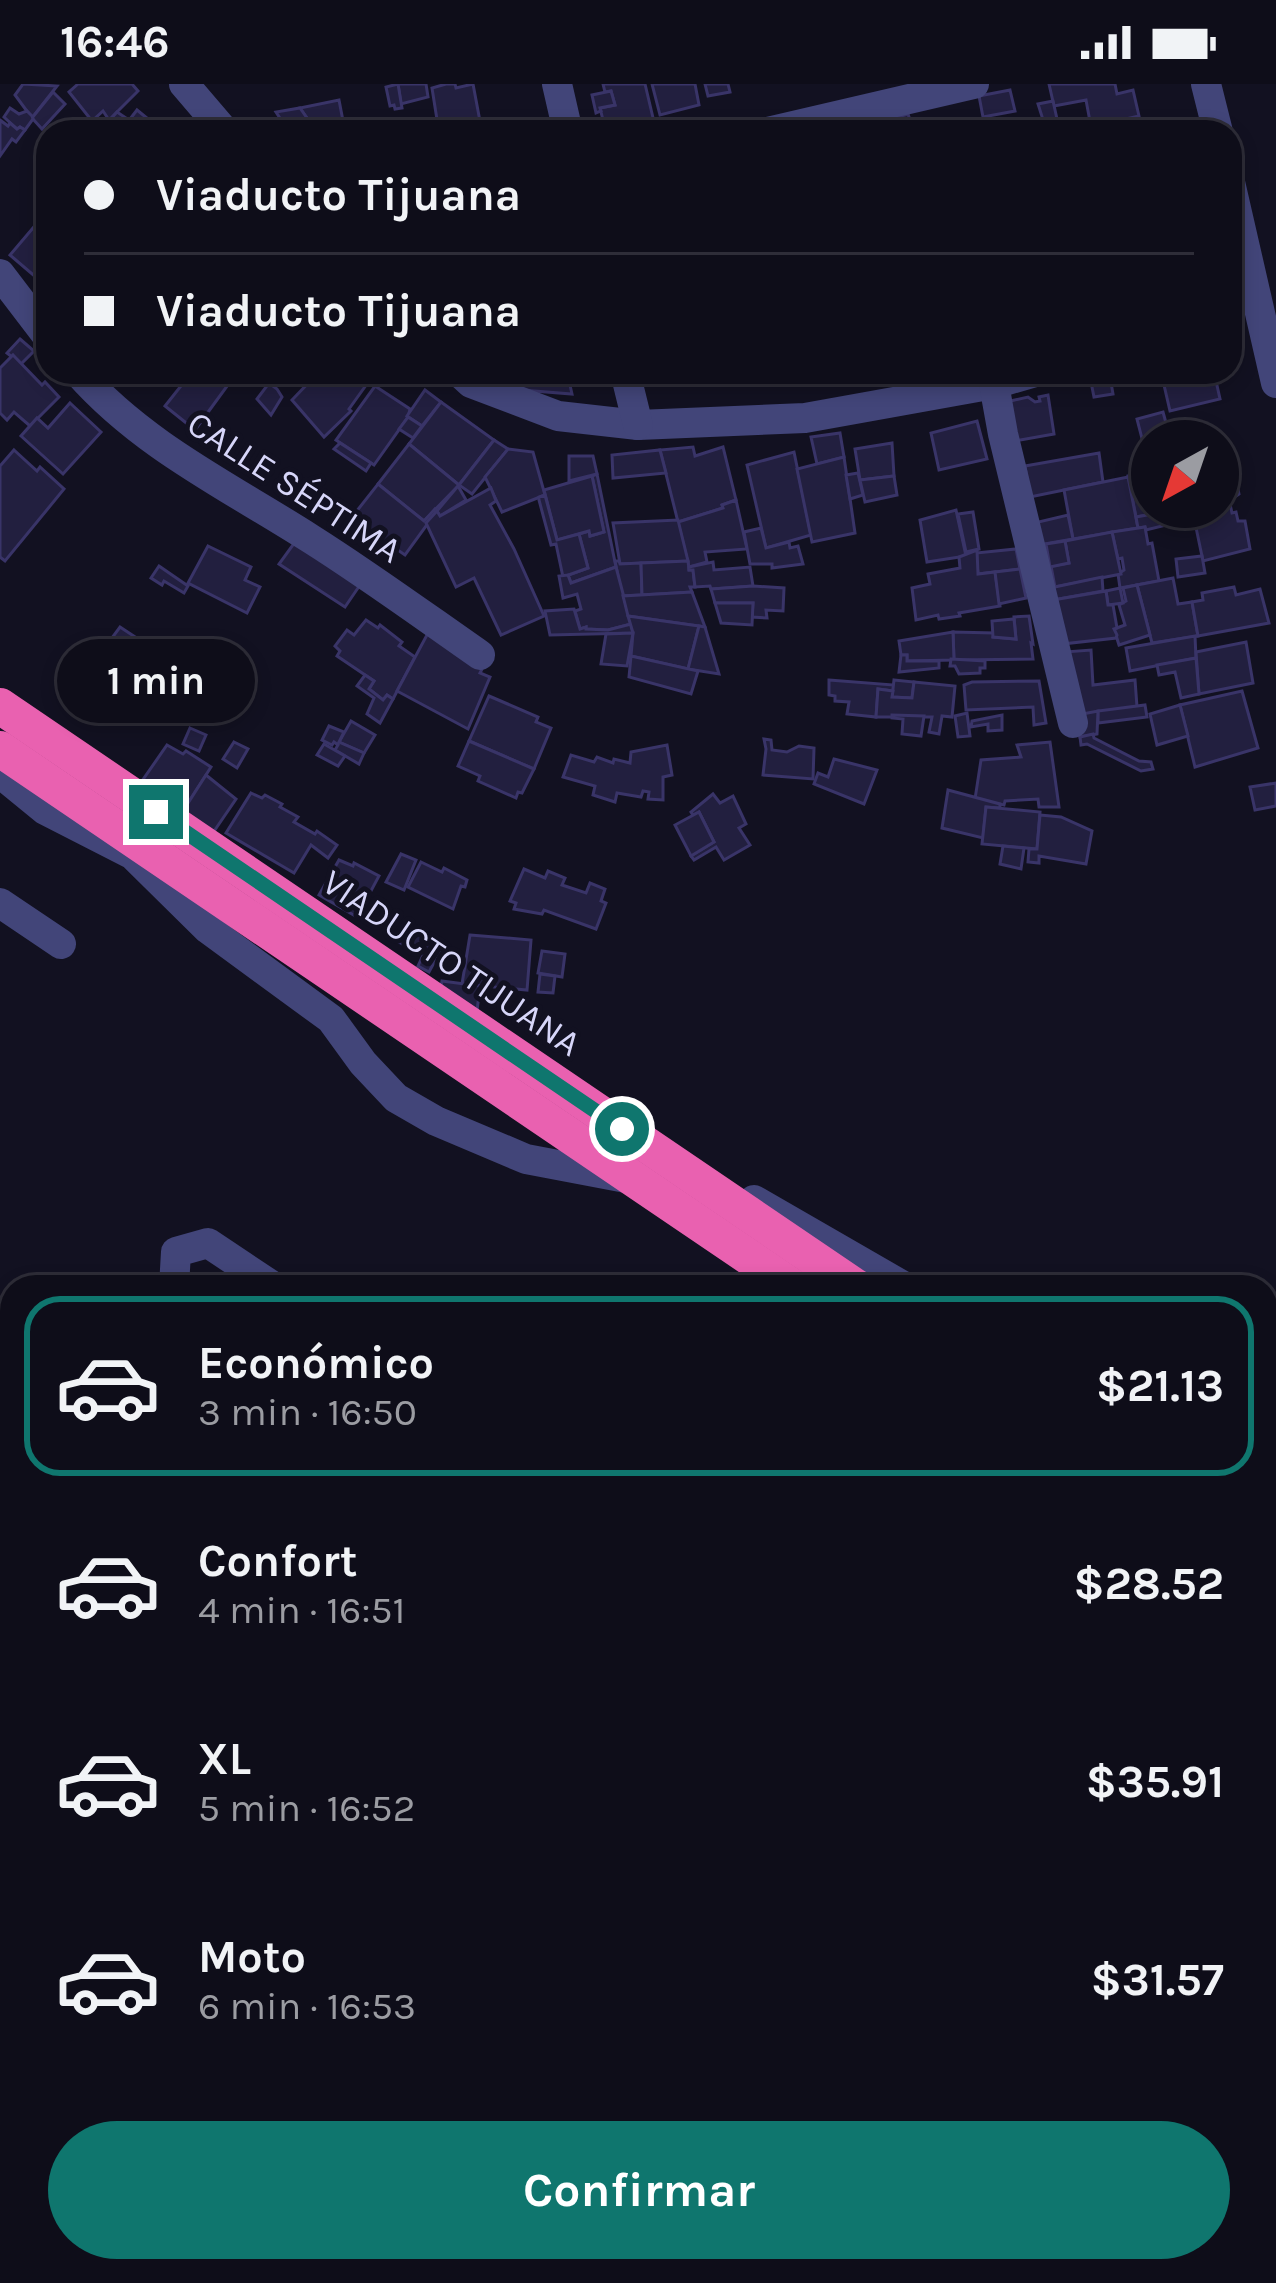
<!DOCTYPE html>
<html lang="es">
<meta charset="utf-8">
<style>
body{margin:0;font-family:Karla,sans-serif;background:#1c1b26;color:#f1f3f6;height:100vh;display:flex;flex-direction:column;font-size:45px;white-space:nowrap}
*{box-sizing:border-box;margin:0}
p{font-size:39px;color:#9b9ca2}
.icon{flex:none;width:66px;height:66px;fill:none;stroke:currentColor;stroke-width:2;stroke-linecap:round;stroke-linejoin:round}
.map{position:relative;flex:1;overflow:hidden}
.drawer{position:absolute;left:0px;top:1191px;width:1278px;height:1008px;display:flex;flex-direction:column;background:#0e0d19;border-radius:36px 36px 0 0;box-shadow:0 6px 18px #0003,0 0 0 3px #2e2d38}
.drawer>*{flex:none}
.guide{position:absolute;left:36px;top:36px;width:1206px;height:264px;border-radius:36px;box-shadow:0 6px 18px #0003,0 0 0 3px #2e2d38;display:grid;align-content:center;height:264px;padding:0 48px;background:#0e0d19}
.needle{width:78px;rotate:220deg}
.fabs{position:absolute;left:1131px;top:336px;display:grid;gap:24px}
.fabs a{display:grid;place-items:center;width:108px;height:108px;border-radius:50%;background:#0e0d19;box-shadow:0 6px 18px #0003,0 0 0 3px #2e2d38;font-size:60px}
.end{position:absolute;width:54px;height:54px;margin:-27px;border:15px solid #0f766e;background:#fff;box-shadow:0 0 0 6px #fff}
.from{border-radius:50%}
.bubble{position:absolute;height:84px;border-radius:42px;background:#0e0d19;box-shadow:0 6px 18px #0003,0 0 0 3px #2e2d38;font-size:39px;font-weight:700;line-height:84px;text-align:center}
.guide b{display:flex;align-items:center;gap:42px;height:114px;font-size:45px}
.guide b+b{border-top:3px solid #2e2d38}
.guide i{width:30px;height:30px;background:#f1f3f6}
ul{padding:21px 0 0;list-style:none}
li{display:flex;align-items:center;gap:36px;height:180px;margin:0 24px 18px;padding:0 24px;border:6px solid transparent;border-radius:36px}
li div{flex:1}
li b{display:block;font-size:45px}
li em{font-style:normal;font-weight:700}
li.selected{border-color:#0f766e}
li>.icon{width:108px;height:108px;stroke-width:1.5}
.primary-button{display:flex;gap:24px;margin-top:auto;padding:24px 48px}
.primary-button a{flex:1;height:138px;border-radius:72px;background:#0f766e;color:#fff;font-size:48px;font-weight:700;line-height:138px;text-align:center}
.status{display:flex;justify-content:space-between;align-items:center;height:84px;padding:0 60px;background:#0e0d19;direction:ltr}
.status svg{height:33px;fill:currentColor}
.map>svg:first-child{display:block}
.building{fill:#221f3f;stroke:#393468;stroke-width:3}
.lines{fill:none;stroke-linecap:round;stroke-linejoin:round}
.minor{stroke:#424579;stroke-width:30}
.highway{stroke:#e961b0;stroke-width:36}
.highway-bridge{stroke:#e961b0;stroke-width:36}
.route{stroke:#0f766e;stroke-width:15}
.labels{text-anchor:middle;stroke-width:10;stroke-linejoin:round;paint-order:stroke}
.street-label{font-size:36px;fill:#d7d6f9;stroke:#121121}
</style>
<div class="status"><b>16:46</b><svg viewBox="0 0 49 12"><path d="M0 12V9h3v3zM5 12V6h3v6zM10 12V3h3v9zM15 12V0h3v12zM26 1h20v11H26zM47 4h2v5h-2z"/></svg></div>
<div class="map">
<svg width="1276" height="2199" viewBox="0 0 1276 2199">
<rect width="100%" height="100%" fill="#121121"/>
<g class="building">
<polygon points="23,0 57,2 32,34 15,11"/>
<polygon points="78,0 132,0 138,7 109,36 103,27 92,37 69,8"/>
<polygon points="398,0 426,0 428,13 401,20"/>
<polygon points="398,0 402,24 395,25 394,21 390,22 386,3"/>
<polygon points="446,0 455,0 456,4 473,0 482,48 442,48 441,41 438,42 432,4"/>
<polygon points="603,0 645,0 654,38 606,48 600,24 615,21 611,7 605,8"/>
<polygon points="652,0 695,0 699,21 660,31"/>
<polygon points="705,0 728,0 730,8 708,12"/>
<polygon points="1049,0 1115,0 1117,10 1133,6 1139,32 1091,43 1086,16 1054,22"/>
<polygon points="1010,6 1015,27 983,33 979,12"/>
<polygon points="611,7 615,21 600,24 601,27 596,29 592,11"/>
<polygon points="53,8 65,20 42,45 32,34"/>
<polygon points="339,16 343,37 314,44 300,24"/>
<polygon points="1053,17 1057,35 1044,39 1038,20"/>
<polygon points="10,24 19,30 27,27 32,32 33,35 25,46 20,43 17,45 4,33"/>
<polygon points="300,24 314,44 330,40 335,48 289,48 276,28"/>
<polygon points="137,26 164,48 120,48"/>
<polygon points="117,28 129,36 120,48 99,48"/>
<polygon points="908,30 914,48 880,48 879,45 885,43 884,37"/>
<polygon points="0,36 8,42 10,39 17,45 20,43 25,46 16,58 12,55 0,72"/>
<polygon points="44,131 48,135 48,198 45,201 10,171"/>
<polygon points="20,255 34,267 21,280 7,269"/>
<polygon points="13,271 42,301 45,298 59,313 30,342 14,328 7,336 0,329 0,284"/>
<polygon points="192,288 226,288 233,294 195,346 165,322"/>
<polygon points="308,288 369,289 364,293 369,297 349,325 351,327 324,353 292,316 314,293"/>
<polygon points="515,288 567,288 572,310 522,306"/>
<polygon points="1161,288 1214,288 1220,315 1170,327"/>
<polygon points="1110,293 1113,310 1094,313 1091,298"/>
<polygon points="269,299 277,305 282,313 271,331 257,315"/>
<polygon points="375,302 410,325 408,333 374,381 336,356"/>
<polygon points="425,306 441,318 422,342 407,332"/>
<polygon points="1048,311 1054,350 1015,357 1006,318 1028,313 1035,318 1040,317 1039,313"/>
<polygon points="441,318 494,356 459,401 409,360"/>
<polygon points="70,319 101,348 63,390 21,352 37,334 48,344"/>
<polygon points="1163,328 1171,357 1152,357 1152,377 1148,378 1137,335"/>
<polygon points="408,333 422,342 413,354 399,345"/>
<polygon points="977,337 987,375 939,386 931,349"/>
<polygon points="840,349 844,373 817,380 811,353"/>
<polygon points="494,356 508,365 472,410 459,401"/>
<polygon points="340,359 371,379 366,387 334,365"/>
<polygon points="892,359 894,392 860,396 855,365"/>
<polygon points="409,360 459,401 424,437 378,400"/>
<polygon points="693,363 695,372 723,363 736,416 722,421 723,424 678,438 660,366"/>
<polygon points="508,365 533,368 545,411 502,428 485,393"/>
<polygon points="14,366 37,387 40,383 64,405 5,477 0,473 0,382"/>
<polygon points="660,366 666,389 613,394 612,371"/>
<polygon points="794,368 811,451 766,464 747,381"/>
<polygon points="1099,369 1103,398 1030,413 1025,382"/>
<polygon points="569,372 593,372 597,390 569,397"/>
<polygon points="844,373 855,449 812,458 797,385"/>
<polygon points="1234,385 1239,410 1230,416 1231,419 1218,423 1218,392"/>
<polygon points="1152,387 1152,423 1158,423 1146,426 1147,431 1136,433 1128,392"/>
<polygon points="858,389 863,411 850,415 846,391"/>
<polygon points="597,390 616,483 571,499 568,491 588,484 579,450 589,447 590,452 604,448 592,392"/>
<polygon points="592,392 604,448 590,452 589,447 557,456 544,406"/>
<polygon points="894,392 897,411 865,418 860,396"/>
<polygon points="1128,393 1138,444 1073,455 1064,406"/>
<polygon points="378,400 424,437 435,425 437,427 405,471 389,460 382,468 345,442"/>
<polygon points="458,402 466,416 440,432 437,427"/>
<polygon points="491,404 496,417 490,421 514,465 544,532 501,551 474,494 456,503 426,439 437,427 440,432"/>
<polygon points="545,411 557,456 579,450 588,484 563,493 556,460 551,461 539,416 539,413"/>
<polygon points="736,416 747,465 705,468 707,478 689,483 678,438 723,424 722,421"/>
<polygon points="1230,420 1232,429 1236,428 1238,437 1245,437 1250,465 1203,477 1194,434 1207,431 1206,425"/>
<polygon points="1158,423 1216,423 1206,425 1207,431 1146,446 1145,443 1138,444 1136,433 1147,431 1146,426"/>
<polygon points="956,426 966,472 927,478 920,436"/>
<polygon points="973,428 979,465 966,468 958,430"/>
<polygon points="1068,431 1073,455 1039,461 1034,439"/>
<polygon points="678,436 688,477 620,480 613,439"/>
<polygon points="1145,443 1148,460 1152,459 1159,497 1120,504 1118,490 1124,486 1122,474 1118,475 1112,448"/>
<polygon points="761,444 766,464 789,458 790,464 798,462 803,480 772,484 772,480 750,480 744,448"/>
<polygon points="1112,448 1121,490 1055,503 1051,482 1069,479 1065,457"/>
<polygon points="1065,457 1069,479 1050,483 1046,460"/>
<polygon points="295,458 360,501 345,523 279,480"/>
<polygon points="208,462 251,483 245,496 260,503 247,529 188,499"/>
<polygon points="1016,465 1020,485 978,490 976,469"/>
<polygon points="977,466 978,490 995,488 1000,522 959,529 960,532 939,535 938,531 916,536 912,504 930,500 928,490 960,484 959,473"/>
<polygon points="1202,472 1205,489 1178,493 1176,475"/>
<polygon points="615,477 619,477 620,480 641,479 642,511 622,512"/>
<polygon points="688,477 689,486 693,486 695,503 690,503 692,508 642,511 641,479"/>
<polygon points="713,478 714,486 750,483 753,502 711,505 710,502 695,503 693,486 689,486 689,483"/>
<polygon points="159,482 188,502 184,509 164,497 162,501 151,494"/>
<polygon points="616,483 631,540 608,546 586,545 586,543 580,545 575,527 581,525 577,510 563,514 559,492 568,491 571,499"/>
<polygon points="1020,485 1026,514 999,520 995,488"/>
<polygon points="1102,493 1103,507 1053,516 1050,504"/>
<polygon points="1173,494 1178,520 1192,518 1198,552 1152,559 1137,501"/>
<polygon points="1137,501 1150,551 1119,561 1114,545 1125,541 1119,521 1126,517 1123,504"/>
<polygon points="753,502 784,504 783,527 766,526 767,534 752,533 753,519 715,519 711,505"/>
<polygon points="1234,503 1236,511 1260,505 1269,539 1198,552 1192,518 1203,516 1202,509"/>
<polygon points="1120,504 1123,519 1108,521 1106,507"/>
<polygon points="1106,507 1108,521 1113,521 1117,544 1114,545 1117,551 1116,554 1062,560 1053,516"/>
<polygon points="692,508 705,543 628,532 623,512"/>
<polygon points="715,519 753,519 752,541 721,539"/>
<polygon points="574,525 580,545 586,543 586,545 608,546 631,540 633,549 550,551 545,527"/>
<polygon points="628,532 699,542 688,585 631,572 633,549"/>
<polygon points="1029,532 1033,560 1031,559 1033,575 954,576 953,548 994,549 993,553 1016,555 1014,533"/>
<polygon points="1014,535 1016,555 993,553 992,537"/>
<polygon points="366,536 378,544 380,541 402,558 399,562 415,573 393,615 387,611 383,616 369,605 374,597 337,572 340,567 335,562 347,546 354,551"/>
<polygon points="699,542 705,543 719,590 688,585"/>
<polygon points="120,543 170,576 156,601 103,566"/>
<polygon points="953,548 954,576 907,577 907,571 901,571 899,557"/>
<polygon points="428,549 484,581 480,589 490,593 468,645 397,607"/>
<polygon points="633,549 627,582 601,580 606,550"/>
<polygon points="1195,552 1196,574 1130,587 1126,564"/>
<polygon points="1246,558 1253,599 1199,610 1196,568"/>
<polygon points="177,565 210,587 191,613 159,592"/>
<polygon points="1091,566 1093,601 1135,596 1137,623 1077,631 1064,568"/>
<polygon points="901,571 907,571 907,577 939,577 939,584 899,588"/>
<polygon points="631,572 698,587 691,610 629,593"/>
<polygon points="1196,574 1199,610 1181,614 1175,588 1159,591 1157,581"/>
<polygon points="951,575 985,577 985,584 980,584 980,589 959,590 955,582 950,582"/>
<polygon points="365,591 374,597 369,605 383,616 387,611 393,615 380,639 367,630 374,614 357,602"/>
<polygon points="829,596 894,601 893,607 878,605 876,633 847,630 849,618 835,617 835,612 829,611"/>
<polygon points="894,596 914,598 912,614 892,613"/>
<polygon points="1039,597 1046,639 1034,641 1033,623 966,626 964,601 972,598"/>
<polygon points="914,598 955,602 952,633 942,632 939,650 929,648 932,633 876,633 878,605 893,607 892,613 912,614"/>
<polygon points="1242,607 1258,664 1195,683 1180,621"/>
<polygon points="489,612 538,633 536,638 551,644 534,685 469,657"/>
<polygon points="1145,621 1147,633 1098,639 1098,627"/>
<polygon points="1180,621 1188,652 1157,661 1150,630"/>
<polygon points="1098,627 1097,650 1080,653 1077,631"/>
<polygon points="967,629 970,652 958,653 955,632"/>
<polygon points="892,631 924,632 921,652 902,650 903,635 892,634"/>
<polygon points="1002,631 1002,646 988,647 988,640 971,643 972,637"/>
<polygon points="351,637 375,651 364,669 339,658"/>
<polygon points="329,642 344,648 339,658 364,669 359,680 335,666 338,661 334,658 332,661 322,656"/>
<polygon points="190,644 206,651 199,667 183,660"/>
<polygon points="1093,650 1094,654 1139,677 1151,678 1153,685 1141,687 1087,660 1081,661 1080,653"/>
<polygon points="764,655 771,656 772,666 787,668 799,662 814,664 813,695 763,691 766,665"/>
<polygon points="469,657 534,685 522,709 518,708 516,714 478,697 480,692 458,682"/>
<polygon points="234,658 248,665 237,684 223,675"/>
<polygon points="1050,658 1059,723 1039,723 1038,715 1005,717 1004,721 975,715 981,676 1021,673 1017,661"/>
<polygon points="324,660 345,672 338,682 317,671"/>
<polygon points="167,661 183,670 186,667 211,683 183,727 142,697"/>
<polygon points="667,661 672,691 663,693 663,716 648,715 649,708 643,707 641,713 617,709 615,718 593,711 595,702 563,693 571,671 594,678 597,673 613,679 614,675 630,679 631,668"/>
<polygon points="834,675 877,686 864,720 814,700 818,689 828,693"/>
<polygon points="206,691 236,715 206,759 183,727"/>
<polygon points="1276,699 1276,722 1255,726 1250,703"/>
<polygon points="948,706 1000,720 1000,724 986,723 983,754 942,744"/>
<polygon points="251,709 262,714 265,711 282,720 280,723 298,733 294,738 315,750 317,747 337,761 328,774 311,761 294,789 226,749"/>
<polygon points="713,710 720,719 733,712 746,740 739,744 750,761 724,776 716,763 694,776 691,772 714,758 699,728 693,731 691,728"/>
<polygon points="986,723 1040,728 1037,765 982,760"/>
<polygon points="699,728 714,758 691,772 675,741"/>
<polygon points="1040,731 1061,733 1092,747 1086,780 1039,772 1039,779 1028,778 1029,765 1037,765"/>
<polygon points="1003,762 1024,764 1021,785 1000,780"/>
<polygon points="401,770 416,776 404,806 386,798"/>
<polygon points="339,776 353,782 354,779 379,792 357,833 319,811"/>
<polygon points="421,778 442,788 444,784 467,796 465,803 461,802 453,825 408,803"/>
<polygon points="524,785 545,794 548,787 565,794 562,801 586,809 590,799 605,805 601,817 606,819 596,845 544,826 542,830 514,825 516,819 510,817"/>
<polygon points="405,837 432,851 430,858 442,864 429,888 418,882 423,871 397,857"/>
<polygon points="470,851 531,856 527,906 462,900"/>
<polygon points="542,867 565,870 562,893 538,889"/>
<polygon points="540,890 555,892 553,909 538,908"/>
<polygon points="442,897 480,902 477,927 438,920"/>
</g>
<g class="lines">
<g class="minor">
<polyline points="184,0 225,48"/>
<polyline points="557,0 568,48"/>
<polyline points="1206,0 1218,48"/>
<polyline points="767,48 974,0"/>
<polyline points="1230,98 1276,299"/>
<polyline points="0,190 48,253"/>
<path d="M78,288C143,362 230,403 311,455C368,491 424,532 480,571"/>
<polyline points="459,288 471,299 558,332 638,341 805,334 994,300 1035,288"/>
<polyline points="625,288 638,341"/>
<polyline points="994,300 1003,350 1073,639"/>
<polyline points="0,689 45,726 133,771 208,845 331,935 363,979 396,1014 436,1037 526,1075 626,1094"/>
<polyline points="0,819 61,860"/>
<polyline points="754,1116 905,1203"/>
<polyline points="174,1203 176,1168 208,1159 274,1203"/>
<polyline points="0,1233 12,1242"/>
<polyline points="0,1312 12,1322"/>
<polyline points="1266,1438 1276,1442"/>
<polyline points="1266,1692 1276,1699"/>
<polyline points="0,1694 12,1689"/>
<polyline points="1266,2031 1276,2039"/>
<polyline points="1085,2187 1099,2199"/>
<polyline points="1173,2187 1186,2199"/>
</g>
<g class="highway">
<polyline points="1266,1481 1276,1488"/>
<polyline points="1266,1524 1276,1531"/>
</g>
<g class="highway-bridge">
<polyline points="0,622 856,1203"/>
<polyline points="0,665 793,1203"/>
</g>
</g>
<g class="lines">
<polyline class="route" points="156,728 622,1045"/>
</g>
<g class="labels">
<g class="street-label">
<text transform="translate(295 402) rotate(33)" y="13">CALLE SÉPTIMA</text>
<text transform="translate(452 878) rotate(34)" y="13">VIADUCTO TIJUANA</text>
</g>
</g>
</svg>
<div class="fabs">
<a><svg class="needle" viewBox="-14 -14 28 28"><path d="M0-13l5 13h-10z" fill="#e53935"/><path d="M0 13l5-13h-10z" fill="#9b9ca2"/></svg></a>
</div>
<i class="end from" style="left:622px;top:1045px"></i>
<i class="end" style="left:156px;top:728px"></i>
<div class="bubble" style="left:57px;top:555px;width:198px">1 min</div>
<div class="guide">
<b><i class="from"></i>Viaducto Tijuana</b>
<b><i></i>Viaducto Tijuana</b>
</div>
<section class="drawer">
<ul>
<li class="selected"><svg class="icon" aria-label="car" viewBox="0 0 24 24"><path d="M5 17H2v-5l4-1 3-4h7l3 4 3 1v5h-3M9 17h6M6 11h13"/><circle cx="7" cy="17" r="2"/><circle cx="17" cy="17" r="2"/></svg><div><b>Económico</b><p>3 min · 16:50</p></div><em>$21.13</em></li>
<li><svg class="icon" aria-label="car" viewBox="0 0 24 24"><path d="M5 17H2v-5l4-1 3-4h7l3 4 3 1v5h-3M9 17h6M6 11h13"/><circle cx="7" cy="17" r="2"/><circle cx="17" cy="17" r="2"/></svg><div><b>Confort</b><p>4 min · 16:51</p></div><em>$28.52</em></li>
<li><svg class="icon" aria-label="car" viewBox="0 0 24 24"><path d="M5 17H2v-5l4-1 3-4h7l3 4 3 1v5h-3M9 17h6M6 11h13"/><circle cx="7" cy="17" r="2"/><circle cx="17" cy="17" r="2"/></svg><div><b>XL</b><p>5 min · 16:52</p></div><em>$35.91</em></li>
<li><svg class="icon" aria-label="car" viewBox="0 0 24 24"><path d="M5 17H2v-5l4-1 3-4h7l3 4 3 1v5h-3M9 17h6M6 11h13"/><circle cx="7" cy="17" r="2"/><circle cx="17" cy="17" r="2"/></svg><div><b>Moto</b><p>6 min · 16:53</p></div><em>$31.57</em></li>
</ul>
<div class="primary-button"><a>Confirmar</a></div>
</section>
</div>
